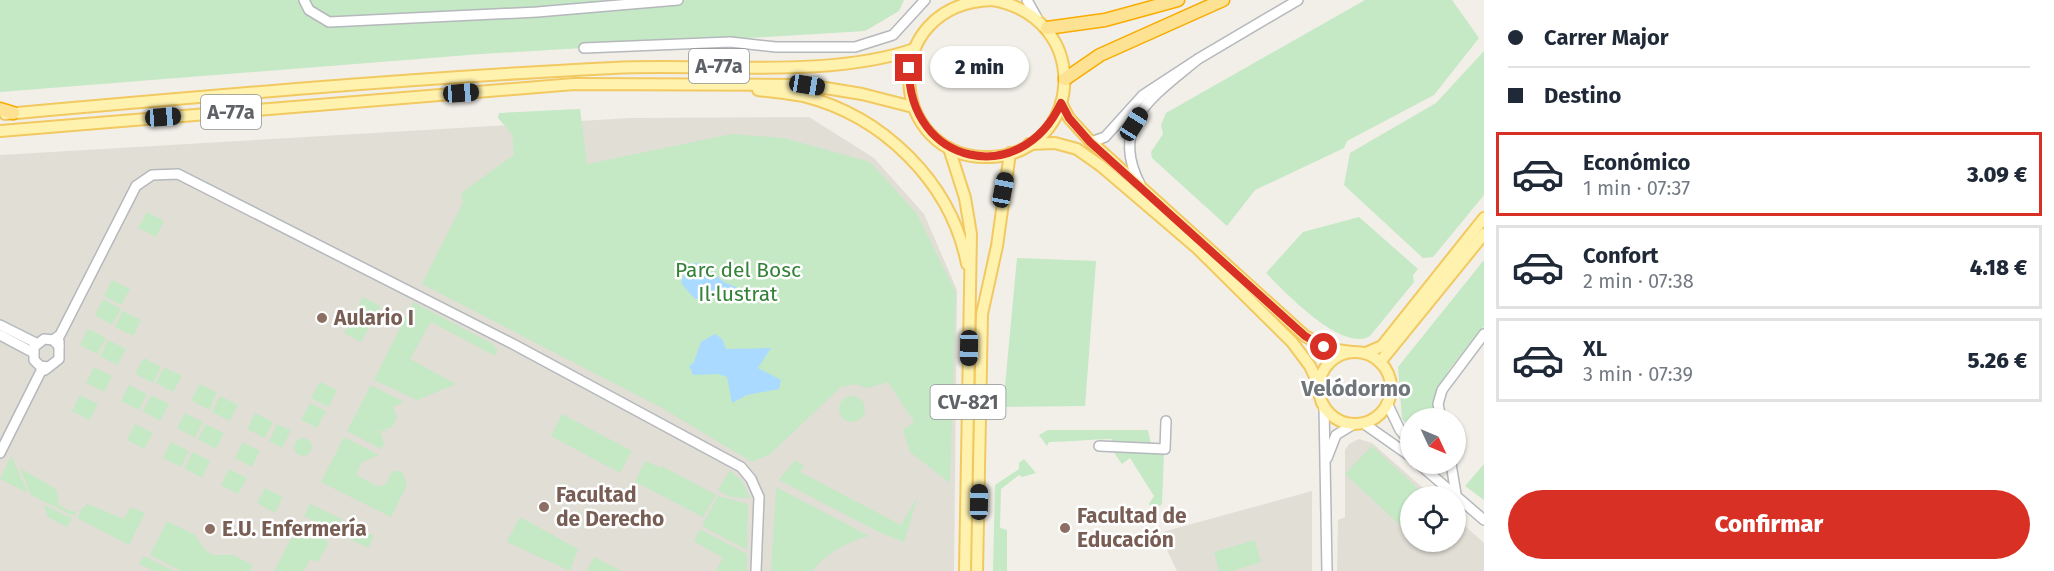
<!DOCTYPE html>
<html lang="es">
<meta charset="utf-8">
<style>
body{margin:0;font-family:"Fira Sans",sans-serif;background:#f2f2f3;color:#1f2937;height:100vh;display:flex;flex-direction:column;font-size:22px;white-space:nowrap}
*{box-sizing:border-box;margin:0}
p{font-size:20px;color:#747a83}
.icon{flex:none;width:33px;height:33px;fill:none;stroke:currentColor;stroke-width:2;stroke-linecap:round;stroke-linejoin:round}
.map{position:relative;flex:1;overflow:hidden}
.sheet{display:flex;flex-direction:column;background:#fff;width:570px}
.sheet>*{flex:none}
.guide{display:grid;align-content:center;height:132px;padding:0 24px;background:#fff}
.needle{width:39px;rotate:134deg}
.tools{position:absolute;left:1400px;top:408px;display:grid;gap:12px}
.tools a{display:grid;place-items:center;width:66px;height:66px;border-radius:50%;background:#fff;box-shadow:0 2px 4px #0004;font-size:30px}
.end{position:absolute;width:27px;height:27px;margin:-14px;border:8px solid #d93025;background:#fff;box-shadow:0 0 0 3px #fff}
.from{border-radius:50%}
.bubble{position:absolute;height:42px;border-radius:21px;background:#fff;box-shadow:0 2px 4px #0004;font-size:20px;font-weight:800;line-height:42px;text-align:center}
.car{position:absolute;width:18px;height:36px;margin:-18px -9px;border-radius:8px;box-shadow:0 0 4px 2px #0007;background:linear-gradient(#222 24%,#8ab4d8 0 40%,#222 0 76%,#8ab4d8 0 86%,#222 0)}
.guide b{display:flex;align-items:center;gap:21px;height:57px;font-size:22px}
.guide b+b{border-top:2px solid #e0e1e3}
.guide i{width:15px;height:15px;background:#1f2937}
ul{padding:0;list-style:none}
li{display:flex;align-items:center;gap:18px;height:84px;margin:0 12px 9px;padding:0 12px;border:3px solid #e0e1e3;border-radius:0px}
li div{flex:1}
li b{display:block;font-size:22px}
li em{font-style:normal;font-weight:800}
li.selected{border-color:#d93025}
li>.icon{width:54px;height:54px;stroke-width:1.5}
.action{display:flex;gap:12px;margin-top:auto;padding:12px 24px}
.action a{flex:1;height:69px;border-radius:36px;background:#d93025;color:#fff;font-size:24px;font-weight:800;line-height:69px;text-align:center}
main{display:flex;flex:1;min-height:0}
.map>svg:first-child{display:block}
.education{fill:#e1ded6}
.green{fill:#c5e8c5}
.water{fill:#aadaff}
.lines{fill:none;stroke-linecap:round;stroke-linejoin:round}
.minor-casing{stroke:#b5b8bc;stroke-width:12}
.major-casing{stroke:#f2c960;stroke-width:14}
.highway-casing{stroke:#f9ab00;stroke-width:15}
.minor{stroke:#fff;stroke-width:9}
.major{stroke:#fff2af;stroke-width:10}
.highway{stroke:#fde293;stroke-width:12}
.route{stroke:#d93025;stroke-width:8}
.education-dot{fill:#8d6e63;stroke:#fff;stroke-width:2}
.labels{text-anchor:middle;stroke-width:5;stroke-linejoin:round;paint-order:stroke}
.shield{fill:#fff;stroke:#8f9295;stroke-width:1.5}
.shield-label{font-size:20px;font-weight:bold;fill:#5f6368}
.park-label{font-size:21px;fill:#348238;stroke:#fff}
.education-label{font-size:21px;font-weight:bold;fill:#785e54;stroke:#fff;text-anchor:start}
.neighbourhood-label{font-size:22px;font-weight:bold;fill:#70757a;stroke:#fff}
</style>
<main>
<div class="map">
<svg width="1484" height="571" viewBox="0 0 1484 571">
<rect width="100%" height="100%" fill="#f1efe8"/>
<g class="education">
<polygon points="809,117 874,158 924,214 957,290 954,571 0,571 0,155 630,118"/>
<polygon points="1359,439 1372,443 1432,496 1410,496 1410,542 1455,542 1455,517 1484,543 1484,571 1337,571 1338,520 1345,517 1345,450 1349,444"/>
<polygon points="1312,491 1312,571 1177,571 1159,533"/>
</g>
<g class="green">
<polygon points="0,0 904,0 899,11 865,31 481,54 0,92"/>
<polygon points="1365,0 1452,0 1479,38 1434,95 1347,141 1344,148 1255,190 1227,226 1152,158 1151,152 1163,134 1161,125 1166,113"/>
<polygon points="1484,51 1484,195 1433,257 1423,258 1344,185 1350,153 1436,103"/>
<polygon points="580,109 587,164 732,134 784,138 870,162 917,214 956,293 950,483 910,452 903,430 914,422 888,382 867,388 855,384 841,387 769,455 752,462 662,408 422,284 463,203 461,193 514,155 512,134 498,118 499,113"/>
<polygon points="147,212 164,221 156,237 138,228"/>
<path d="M1359,217L1418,269L1413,275L1414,282L1370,336C1342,353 1285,292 1266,273L1303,232Z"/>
<polygon points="1017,258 1096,261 1085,406 1003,407"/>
<polygon points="1484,260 1484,326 1449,370 1434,399 1438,418 1410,418 1410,428 1402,419 1398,367"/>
<polygon points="112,280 130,289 121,305 104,296"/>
<polygon points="363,297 381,306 372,322 355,313"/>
<polygon points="103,299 121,309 112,325 95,315"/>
<polygon points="413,302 493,344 497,350 495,356 431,322 410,359 456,384 417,400 374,380"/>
<polygon points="123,311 141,320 133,336 115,327"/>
<polygon points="352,317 370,326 361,342 344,333"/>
<polygon points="88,329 106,338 97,354 80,345"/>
<polygon points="108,340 126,349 117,365 100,356"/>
<polygon points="144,358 161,367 153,383 135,374"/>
<polygon points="94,367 112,376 104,392 86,383"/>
<polygon points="164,367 182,376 173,392 156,383"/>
<polygon points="320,382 337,390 328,407 311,398"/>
<polygon points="200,384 217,393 209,410 191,400"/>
<polygon points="129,385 147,394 139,410 121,401"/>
<polygon points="371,385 404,402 393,407 397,418 392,427 385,429 385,432 380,430 384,444 381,449 347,431"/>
<polygon points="80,395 98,404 89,420 72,411"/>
<polygon points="151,395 169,404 160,421 143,411"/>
<circle cx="852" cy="409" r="13"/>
<polygon points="220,396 238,405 230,421 212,412"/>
<polygon points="310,403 326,411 317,428 301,420"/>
<polygon points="185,413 203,422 195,438 177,428"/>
<polygon points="255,413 273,422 265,438 247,429"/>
<polygon points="562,414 632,451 620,473 551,436"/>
<polygon points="135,424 153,433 144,449 127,440"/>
<polygon points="206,424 224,433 216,449 198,439"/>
<polygon points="277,424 291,430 282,448 269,441"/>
<path d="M1048,430H1148L1151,444L1113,443L1112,439C1091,439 1071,442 1049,442L1047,446L1039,435Z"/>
<polygon points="344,437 379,455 362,462 356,475 379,487 386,484 393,470 403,473 407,485 391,517 321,482"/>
<circle cx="303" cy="447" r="9"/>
<polygon points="171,442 189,451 181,467 163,458"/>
<polygon points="243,442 260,451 252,467 235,458"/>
<polygon points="1372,446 1426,496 1410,496 1410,534 1345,474"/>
<polygon points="1113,451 1164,452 1162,504 1154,511 1149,504 1154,496 1130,458 1122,464"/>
<polygon points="193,452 210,461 202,478 184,468"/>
<polygon points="11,456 28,493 0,479"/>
<polygon points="1024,459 1036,473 1022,477 1019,475 1001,489 1000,528 1007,530 1007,571 993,571 995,485 1019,469 1019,463"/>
<polygon points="795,460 804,466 800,472 901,525 918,496 904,542 879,532 779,480"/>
<polygon points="645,461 661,468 662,466 716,495 703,517 635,482"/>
<polygon points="1484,464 1484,500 1465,486"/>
<polygon points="20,468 56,489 59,505 69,511 77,511 74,516 31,495"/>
<polygon points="229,469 247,478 238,494 221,485"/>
<polygon points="730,470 742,481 750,498 730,497 718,490"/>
<path d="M776,487L869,536C844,543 829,552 812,571H771Z"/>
<polygon points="265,488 283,497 275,513 257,503"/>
<polygon points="718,496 748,504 747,550 702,526"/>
<polygon points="88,504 124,519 131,507 145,513 129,545 77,518 82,508"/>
<polygon points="310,504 342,519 335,532 304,516"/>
<polygon points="44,505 72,518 67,527 48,517"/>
<polygon points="520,517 578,549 570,571 507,542"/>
<polygon points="167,521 195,535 205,550 213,555 233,555 253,565 250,571 181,571 150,555"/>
<polygon points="353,524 374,536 368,548 346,537"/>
<polygon points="298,525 329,542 318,562 310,559 304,571 274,571"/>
<polygon points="700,529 747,554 747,571 716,571 723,558 694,541"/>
<polygon points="1255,540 1261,562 1232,571 1219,571 1214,552"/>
<polygon points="144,556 174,571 154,571 139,564"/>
<polygon points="594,557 621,571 587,571"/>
</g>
<g class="water">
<polygon points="700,263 724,282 740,289 739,294 733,302 706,294 701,299 695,299 681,283 688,264"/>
<polygon points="715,334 722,339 726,349 771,348 758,368 781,380 779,389 747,395 732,403 727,377 718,374 693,375 689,366 694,362 701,342"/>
</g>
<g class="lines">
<g class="minor-casing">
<g id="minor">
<polyline points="304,0 309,10 329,22 537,12 678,0"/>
<polyline points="1027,0 1037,18"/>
<polyline points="584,48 730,42 776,47 855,47 893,35 925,0"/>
<polyline points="1198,59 1298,0"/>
<path d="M1091,142L1105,137L1143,95L1198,59C1155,95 1108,123 1140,184"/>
<polyline points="0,325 36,343"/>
<polyline points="0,335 32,352"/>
<polyline points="53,340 60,335 136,186 152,175 178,174 513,344 741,467 751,479 759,497 756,571"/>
<polyline points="48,367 40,366 34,360 34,347 44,339 53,340 59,346"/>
<polyline points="45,370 59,359 59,341"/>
<polyline points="1387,403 1400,430 1410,442"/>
<polyline points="1324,406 1327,571"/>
<polyline points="1441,418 1438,404 1442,390 1484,334"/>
<polyline points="1363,423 1410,456"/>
<polyline points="1099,446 1165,449 1166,421"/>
<polyline points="0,453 43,367"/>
<polyline points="1327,458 1336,435 1354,424"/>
<polyline points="1419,464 1484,520"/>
<polyline points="1451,464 1456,494"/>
</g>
</g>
<g class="major-casing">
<g id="major">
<path d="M992,0C876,4 888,161 990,157C1083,153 1094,19 993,0"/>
<path d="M758,90C773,92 788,93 803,96C883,116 951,182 967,264"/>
<polyline points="1061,103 1069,118 1091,142 1305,336 1329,349 1352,352"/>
<path d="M5,114C208,96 410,78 613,68C705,63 828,79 914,49"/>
<polyline points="0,131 574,84 807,85 862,94 913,107"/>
<polyline points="1029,144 1055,143 1077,149 1101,166 1197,248 1292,342 1310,366 1319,385"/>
<polyline points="949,148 965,198 971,234 965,571"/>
<circle cx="1355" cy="388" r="36"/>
<polyline points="1366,353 1382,346 1484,218"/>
<polyline points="1380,362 1484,234"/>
<polyline points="977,571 982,314 997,246 1010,153"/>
</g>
</g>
<g class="highway-casing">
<g id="highway">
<polyline points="1047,28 1105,20 1178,0"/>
<polyline points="1065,79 1100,55 1223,0"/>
<polyline points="0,109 13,113"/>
</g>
</g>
<use href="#minor" class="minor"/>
<use href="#major" class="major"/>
<use href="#highway" class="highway"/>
</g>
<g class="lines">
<path class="route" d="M909,68C908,165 1021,190 1061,103L1069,118L1090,142L1305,336L1324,347"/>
</g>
<g class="education-dot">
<circle cx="322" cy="318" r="6"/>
<circle cx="544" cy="507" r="6"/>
<circle cx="1065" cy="528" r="6"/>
<circle cx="210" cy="529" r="6"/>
</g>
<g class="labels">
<g class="shield">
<rect x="689" y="49" width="60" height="34" rx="4.5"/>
<rect x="201" y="95" width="60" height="34" rx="4.5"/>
<rect x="930.5" y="385" width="75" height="34" rx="4.5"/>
</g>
<g class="shield-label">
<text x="719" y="73">A-77a</text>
<text x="231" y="119">A-77a</text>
<text x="968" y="409">CV-821</text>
</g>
<g class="park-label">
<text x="738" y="277">Parc del Bosc<tspan x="738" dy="24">Il·lustrat</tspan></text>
</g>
<g class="education-label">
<text x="334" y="325">Aulario I</text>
<text x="556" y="502">Facultad<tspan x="556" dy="24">de Derecho</tspan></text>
<text x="1077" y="523">Facultad de<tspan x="1077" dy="24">Educación</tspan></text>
<text x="222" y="536">E.U. Enfermería</text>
</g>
<g class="neighbourhood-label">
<text x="1356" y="396">Velódormo</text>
</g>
</g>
</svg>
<div class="tools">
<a><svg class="needle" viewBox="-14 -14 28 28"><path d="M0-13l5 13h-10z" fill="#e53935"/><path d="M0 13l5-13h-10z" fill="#747a83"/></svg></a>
<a><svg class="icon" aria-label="locate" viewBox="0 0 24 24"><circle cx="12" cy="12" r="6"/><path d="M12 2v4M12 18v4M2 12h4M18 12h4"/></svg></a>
</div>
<i class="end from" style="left:1324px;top:347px"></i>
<i class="end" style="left:909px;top:68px"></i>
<div class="bubble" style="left:930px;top:46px;width:99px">2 min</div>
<i class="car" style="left:807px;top:85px;rotate:99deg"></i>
<i class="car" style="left:461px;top:93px;rotate:86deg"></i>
<i class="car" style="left:163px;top:117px;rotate:86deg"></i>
<i class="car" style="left:1134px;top:124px;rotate:32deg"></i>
<i class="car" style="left:1003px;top:190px;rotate:11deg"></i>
<i class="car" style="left:969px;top:348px;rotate:181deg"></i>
<i class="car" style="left:979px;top:502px;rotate:1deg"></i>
</div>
<section class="sheet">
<div class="guide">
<b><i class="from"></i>Carrer Major</b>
<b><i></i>Destino</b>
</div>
<ul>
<li class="selected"><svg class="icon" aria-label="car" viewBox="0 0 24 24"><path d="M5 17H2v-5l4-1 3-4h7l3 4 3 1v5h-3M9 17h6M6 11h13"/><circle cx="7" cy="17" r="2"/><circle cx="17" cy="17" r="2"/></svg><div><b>Económico</b><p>1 min · 07:37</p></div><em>3.09 €</em></li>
<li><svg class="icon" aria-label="car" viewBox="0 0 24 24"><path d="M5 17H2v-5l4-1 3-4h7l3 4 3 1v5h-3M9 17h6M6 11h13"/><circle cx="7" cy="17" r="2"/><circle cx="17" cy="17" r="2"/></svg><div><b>Confort</b><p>2 min · 07:38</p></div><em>4.18 €</em></li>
<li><svg class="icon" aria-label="car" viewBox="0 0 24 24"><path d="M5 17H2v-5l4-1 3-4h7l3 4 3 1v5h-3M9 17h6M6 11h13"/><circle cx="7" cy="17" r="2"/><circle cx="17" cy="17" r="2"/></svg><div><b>XL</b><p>3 min · 07:39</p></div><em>5.26 €</em></li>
</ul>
<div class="action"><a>Confirmar</a></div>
</section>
</main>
